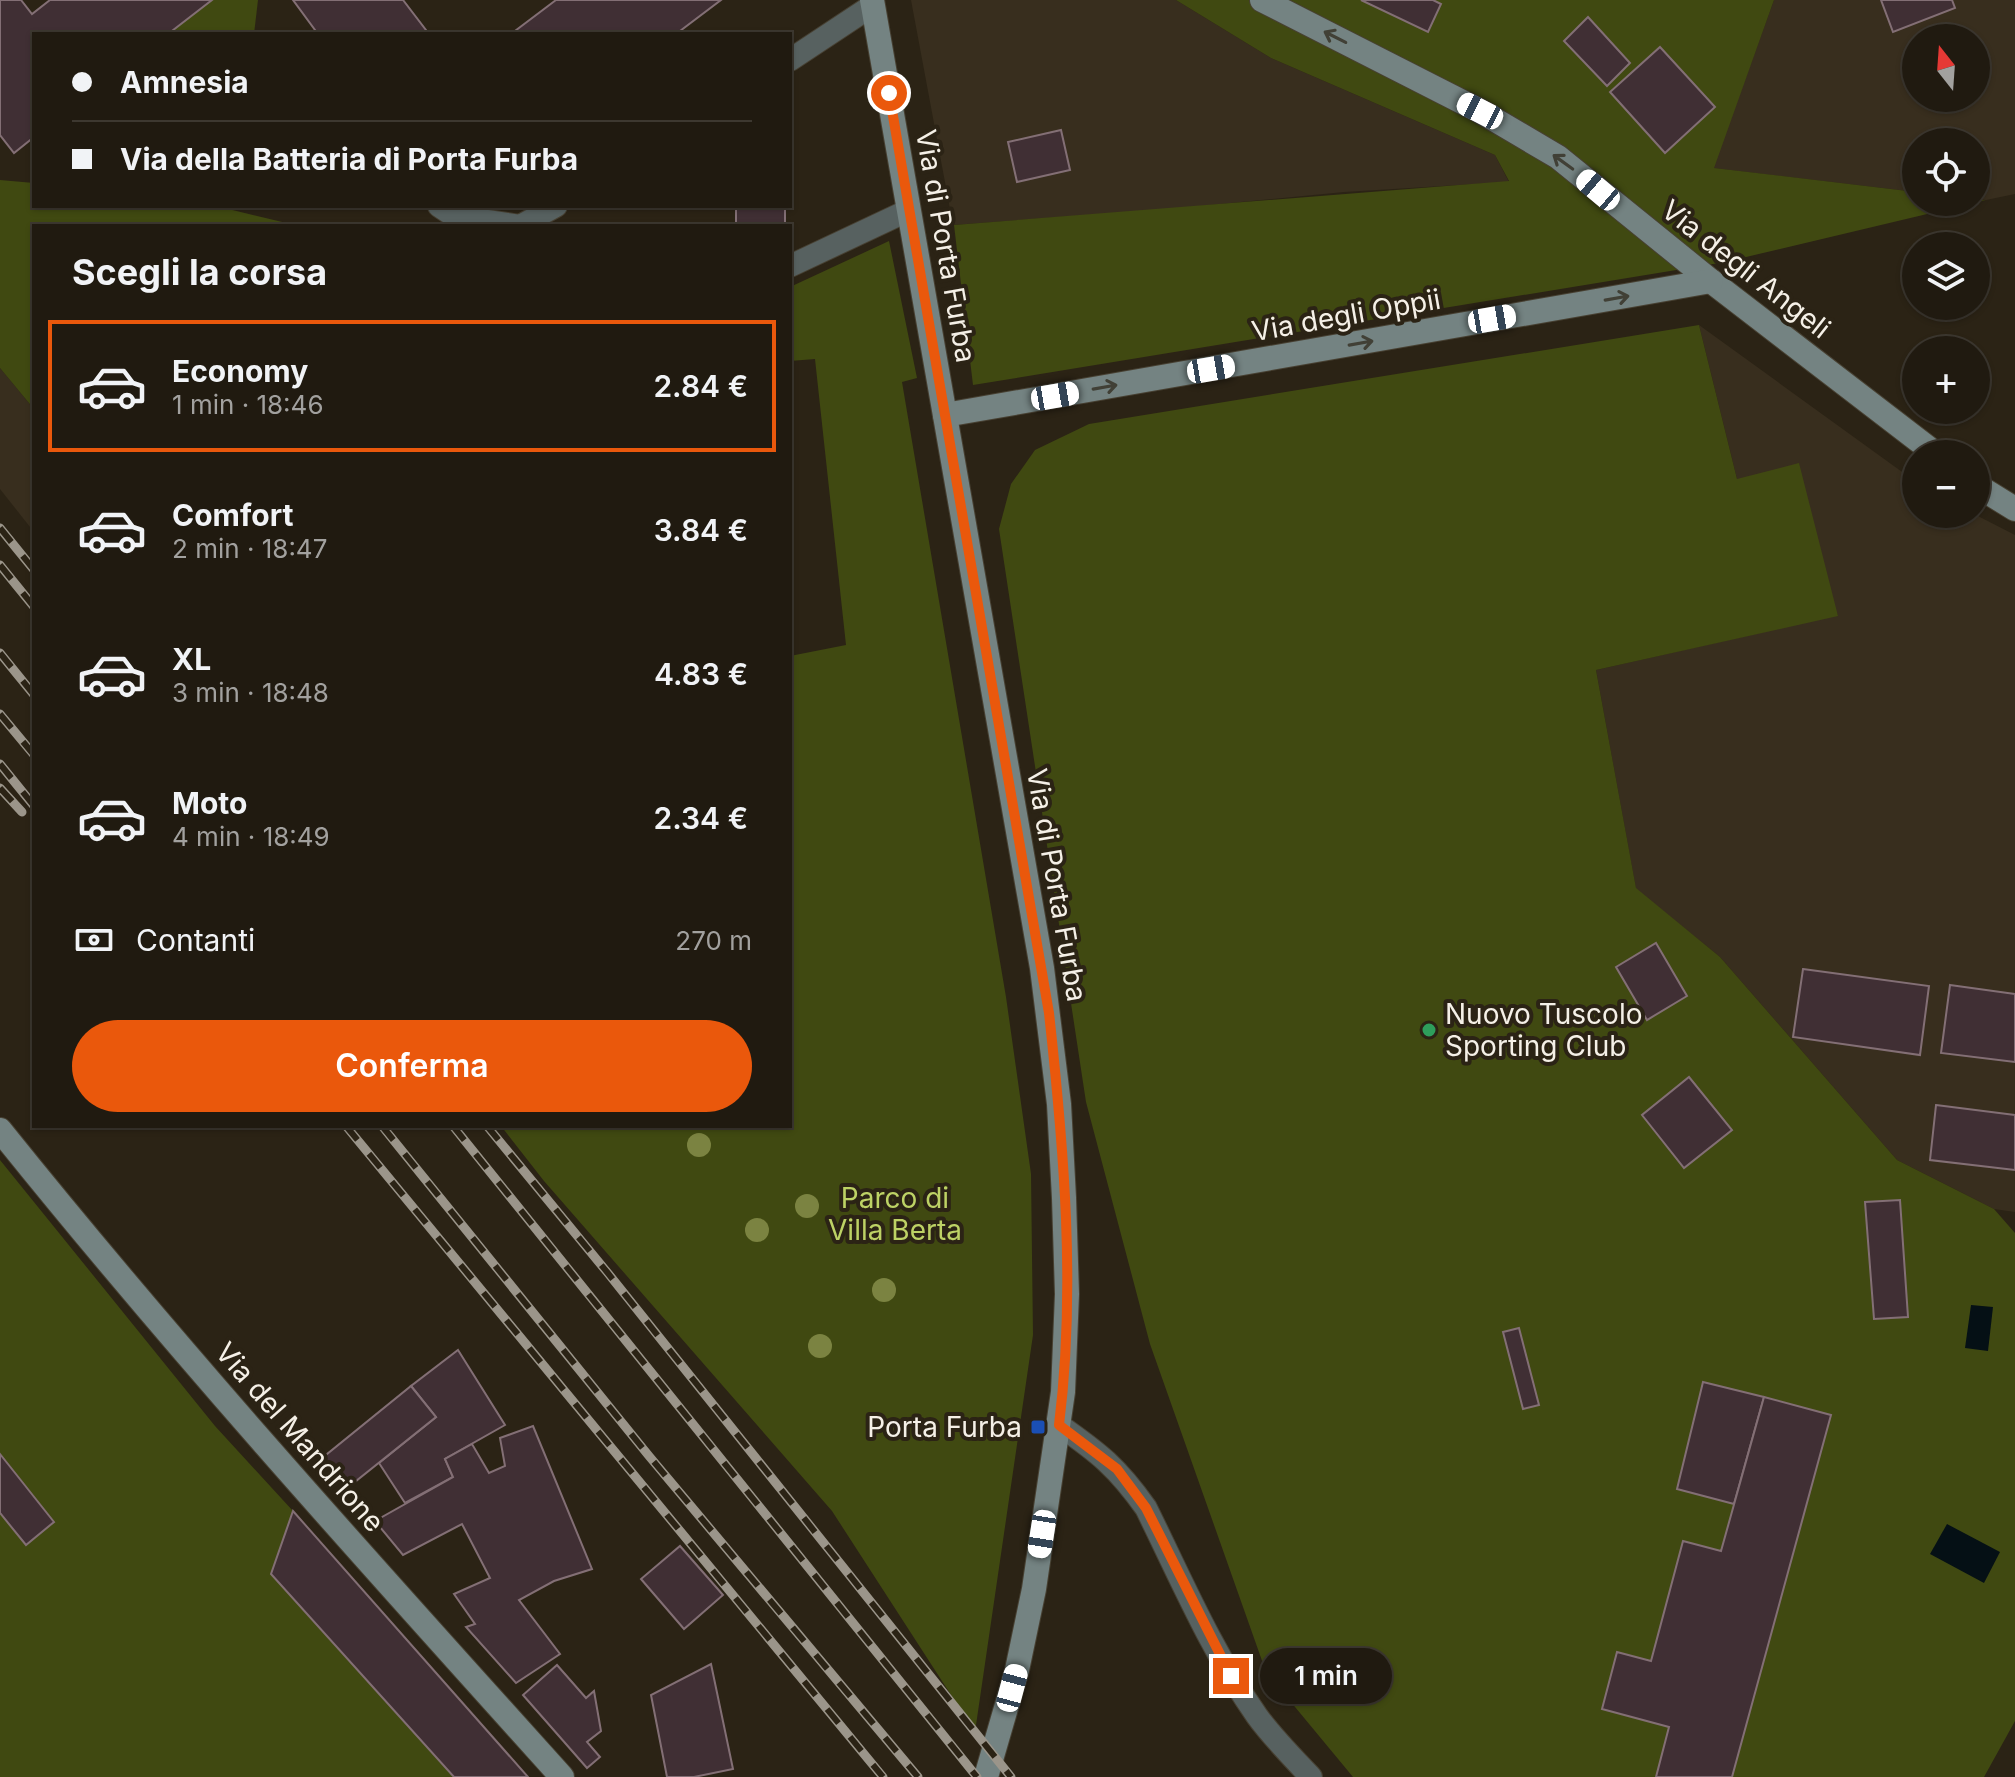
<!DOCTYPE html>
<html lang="it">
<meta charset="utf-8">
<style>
body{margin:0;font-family:Inter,sans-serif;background:#2d271e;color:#f1f3f6;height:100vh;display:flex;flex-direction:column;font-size:30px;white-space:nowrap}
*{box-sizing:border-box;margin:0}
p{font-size:26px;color:#a2a19f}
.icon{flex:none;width:44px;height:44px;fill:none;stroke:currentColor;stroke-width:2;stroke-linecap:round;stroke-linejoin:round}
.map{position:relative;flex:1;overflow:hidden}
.drawer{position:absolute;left:32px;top:224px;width:760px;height:904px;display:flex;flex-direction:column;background:#201a10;border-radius:0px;box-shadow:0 2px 6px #0004,0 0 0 2px #3d3830}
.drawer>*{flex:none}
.hud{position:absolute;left:32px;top:32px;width:760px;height:176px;border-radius:0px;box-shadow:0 2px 6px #0004,0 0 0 2px #3d3830;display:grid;align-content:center;height:176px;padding:0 40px;background:#201a10}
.needle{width:52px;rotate:343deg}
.buttons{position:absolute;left:1902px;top:24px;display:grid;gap:16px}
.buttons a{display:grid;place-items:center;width:88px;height:88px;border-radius:50%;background:#201a10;box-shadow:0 2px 6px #0004,0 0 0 2px #3d3830;font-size:40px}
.end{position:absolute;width:36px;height:36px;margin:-18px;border:10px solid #ea580c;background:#fff;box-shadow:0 0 0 4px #fff}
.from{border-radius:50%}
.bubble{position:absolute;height:56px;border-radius:28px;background:#201a10;box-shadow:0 2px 6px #0004,0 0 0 2px #3d3830;font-size:26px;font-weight:600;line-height:56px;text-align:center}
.car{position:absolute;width:24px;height:48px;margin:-24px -12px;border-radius:10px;box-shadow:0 0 6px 2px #0007;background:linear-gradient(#fff 24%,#345 0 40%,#fff 0 76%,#345 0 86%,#fff 0)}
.hud b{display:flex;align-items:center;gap:28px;height:76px;font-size:30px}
.hud b+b{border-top:2px solid #3d3830}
.hud i{width:20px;height:20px;background:#f1f3f6}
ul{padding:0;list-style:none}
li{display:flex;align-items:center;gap:24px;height:132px;margin:0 16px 12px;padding:0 24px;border:4px solid transparent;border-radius:0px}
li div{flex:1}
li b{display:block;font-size:30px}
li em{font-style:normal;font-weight:600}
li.on{border-color:#ea580c}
li>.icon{width:72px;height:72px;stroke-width:1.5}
h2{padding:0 40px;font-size:36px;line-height:96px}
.pay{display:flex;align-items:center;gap:20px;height:88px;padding:0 40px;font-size:30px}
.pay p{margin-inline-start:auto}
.action{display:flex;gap:16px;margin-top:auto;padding:16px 40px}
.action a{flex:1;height:92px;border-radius:48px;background:#ea580c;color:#fff;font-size:32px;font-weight:600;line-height:92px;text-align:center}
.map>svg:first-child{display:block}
.industrial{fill:#382e1e;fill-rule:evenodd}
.green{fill:#404911}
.water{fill:#051015}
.building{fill:#402f34;stroke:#836f75;stroke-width:2}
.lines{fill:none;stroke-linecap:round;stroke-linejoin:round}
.lane-casing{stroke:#474032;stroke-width:24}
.secondary-casing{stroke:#474032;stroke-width:26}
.lane{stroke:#576160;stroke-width:22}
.secondary{stroke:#748382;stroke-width:24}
.rail-casing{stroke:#9b958a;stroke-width:9}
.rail{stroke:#2b2315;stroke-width:6;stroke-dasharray:18;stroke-linecap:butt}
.tree{fill:#7b8341}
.oneway{stroke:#414036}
.route{stroke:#ea580c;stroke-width:10}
.leisure-dot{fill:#2e9e5b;stroke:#2b2315;stroke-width:3}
.transit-dot{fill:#1a4fb4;stroke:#2b2315;stroke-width:3}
.labels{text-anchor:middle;stroke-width:8;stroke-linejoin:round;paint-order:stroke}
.street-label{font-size:28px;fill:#f5f0e7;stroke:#2b2315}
.poi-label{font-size:28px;fill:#f5f0e7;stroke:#2b2315;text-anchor:start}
.park-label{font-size:28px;fill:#bdd265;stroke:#2b2315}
</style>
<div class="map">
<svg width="2015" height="1777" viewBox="0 0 2015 1777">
<rect width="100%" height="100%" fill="#2b2315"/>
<g class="industrial">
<polygon points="911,0 1176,0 1271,58 1495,155 1509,182 1344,192 1169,209 953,225"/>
<path d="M1774,0H2015V194L1986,200L1976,199V142H1916V192L1713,168ZM1916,38H1976V98H1916Z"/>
<polygon points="1699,325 1916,482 1916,514 1974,514 2015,535 2015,1212 1994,1209 1897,1160 1720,957 1636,889 1596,670 1838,615 1737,479"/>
<polygon points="0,368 34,409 34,532 0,489"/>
</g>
<g class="green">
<polygon points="212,0 258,0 254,34 168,34"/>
<polygon points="1176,0 1774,0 1714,168 1916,192 1916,202 1986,200 1725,262 973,385 954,225 1509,181 1495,155 1271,58"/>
<polygon points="0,180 34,183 34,206 216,206 299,226 34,226 34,409 0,368"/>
<polygon points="889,241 917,378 902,382 1006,997 1031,1174 1033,1335 975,1732 832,1511 544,1181 501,1126 790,1126 790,656 846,645 815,359 790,361 790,287"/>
<polygon points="1699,325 1737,479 1799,463 1838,616 1596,670 1636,888 1720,957 1897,1160 1994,1209 2015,1233 2015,1721 1984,1777 1353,1777 1266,1672 1150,1344 1086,1102 999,529 1011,484 1035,450 1089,424"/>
<polygon points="0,1160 215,1426 293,1511 271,1574 454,1777 0,1777 0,1513 26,1545 54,1522 0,1454"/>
</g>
<g class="water">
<polygon points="1971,1305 1993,1307 1988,1351 1965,1348"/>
<polygon points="1947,1524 2000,1552 1984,1583 1930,1554"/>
</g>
<g class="building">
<polygon points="0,0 21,0 32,14 50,0 212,0 168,34 34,34 34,137 14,153 0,135"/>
<polygon points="293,0 403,0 429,34 318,34"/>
<polygon points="556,0 721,0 676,34 511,34"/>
<polygon points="1361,0 1433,0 1441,4 1428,32"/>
<polygon points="1881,0 1952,0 1955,8 1893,32"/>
<polygon points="1588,17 1630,63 1607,86 1564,41"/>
<polygon points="1660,47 1715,107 1665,153 1610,92"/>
<polygon points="1061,130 1070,170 1017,182 1008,142"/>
<rect x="736" y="206" width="49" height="20"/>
<polygon points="1656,943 1687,996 1647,1020 1616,967"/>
<polygon points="1803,969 1929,986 1920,1055 1793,1037"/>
<polygon points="1950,985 2015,994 2015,1062 1941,1053"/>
<polygon points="1689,1077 1732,1130 1684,1168 1642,1115"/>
<polygon points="1936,1105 2015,1115 2015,1170 1930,1160"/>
<polygon points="1900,1200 1908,1317 1874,1319 1865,1202"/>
<polygon points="1519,1328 1539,1405 1523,1409 1503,1332"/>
<polygon points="458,1350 505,1425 445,1459 453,1477 405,1503 379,1463 436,1417 411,1386"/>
<polygon points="1703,1382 1764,1397 1734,1504 1677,1489"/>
<polygon points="411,1386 436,1417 346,1489 321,1459"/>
<polygon points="1764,1397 1831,1415 1732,1777 1656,1777 1669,1727 1602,1709 1617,1652 1651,1661 1683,1541 1721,1551"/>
<polygon points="533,1426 592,1569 554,1581 519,1600 560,1654 516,1683 466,1627 475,1624 454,1594 490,1578 462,1524 403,1555 375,1521 453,1477 445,1459 472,1444 489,1473 505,1466 500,1438"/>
<polygon points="0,1454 54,1522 26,1545 0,1513"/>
<polygon points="293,1511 528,1777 454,1777 271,1574"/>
<polygon points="680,1546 723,1595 684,1629 641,1579"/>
<polygon points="711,1664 733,1769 694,1777 667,1777 651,1695"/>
<polygon points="557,1665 586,1698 594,1691 601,1731 587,1742 600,1757 587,1768 523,1695"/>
</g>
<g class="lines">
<g class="lane-casing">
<g id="lane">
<polyline points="790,60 873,5"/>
<polyline points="439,206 454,216 520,226 556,206"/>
<polyline points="790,266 909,210"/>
<path d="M1059,1425C1099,1453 1117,1467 1146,1508C1181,1579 1212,1652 1257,1716C1273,1738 1293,1758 1311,1777"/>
</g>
</g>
<g class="secondary-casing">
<g id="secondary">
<polyline points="872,0 1042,968 1059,1104 1064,1198 1067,1294 1063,1392 1034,1589 1017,1670 986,1777"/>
<polyline points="1262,0 1480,111 1558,157 1711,281 1936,454"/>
<polyline points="945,415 1711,281"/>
<polyline points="1976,485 2015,509"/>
<path d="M0,1130C179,1353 371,1565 562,1777"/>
</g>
</g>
<use href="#lane" class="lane"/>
<use href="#secondary" class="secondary"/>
<g class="rail-casing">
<g id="rail">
<polyline points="0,528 34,570"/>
<polyline points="0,565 34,607"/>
<polyline points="0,653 34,695"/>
<polyline points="0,714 34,755"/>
<polyline points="0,764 34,806"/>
<polyline points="0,788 22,812"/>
<polyline points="346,1126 883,1777"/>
<polyline points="382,1126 649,1456 918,1777"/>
<polyline points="453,1126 977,1777"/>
<polyline points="487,1126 607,1272 1011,1777"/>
</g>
</g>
<use href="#rail" class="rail"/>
</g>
<g class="tree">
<circle cx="699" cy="1145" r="12"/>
<circle cx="807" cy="1206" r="12"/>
<circle cx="757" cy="1230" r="12"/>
<circle cx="884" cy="1290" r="12"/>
<circle cx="820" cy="1346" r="12"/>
</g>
<defs><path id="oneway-shaft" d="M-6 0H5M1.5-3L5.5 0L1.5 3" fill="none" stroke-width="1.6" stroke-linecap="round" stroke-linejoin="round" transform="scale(2)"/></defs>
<g class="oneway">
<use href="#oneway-shaft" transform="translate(1335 37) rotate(-153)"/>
<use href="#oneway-shaft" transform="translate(1563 162) rotate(-144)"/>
<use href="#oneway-shaft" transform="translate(1617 298) rotate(-10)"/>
<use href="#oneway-shaft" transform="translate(1361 343) rotate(-10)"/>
<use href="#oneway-shaft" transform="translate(1105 387) rotate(-10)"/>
</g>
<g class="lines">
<path class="route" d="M889,93L1049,1013C1064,1149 1076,1289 1059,1425L1117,1469L1146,1508L1231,1676"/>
</g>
<circle class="leisure-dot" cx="1429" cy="1030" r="8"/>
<rect class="transit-dot" x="1030" y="1419" width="16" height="16" rx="4"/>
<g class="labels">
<g class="street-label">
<text transform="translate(946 246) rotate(80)" y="10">Via di Porta Furba</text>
<text transform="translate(1746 269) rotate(38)" y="10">Via degli Angeli</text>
<text transform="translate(1346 315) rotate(-10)" y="10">Via degli Oppii</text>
<text transform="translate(1057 885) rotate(80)" y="10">Via di Porta Furba</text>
<text transform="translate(300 1437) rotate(49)" y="10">Via del Mandrione</text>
</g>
<g class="poi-label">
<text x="1445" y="1024">Nuovo Tuscolo<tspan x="1445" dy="32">Sporting Club</tspan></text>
<text x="1022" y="1437" text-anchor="end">Porta Furba</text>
</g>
<g class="park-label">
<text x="895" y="1208">Parco di<tspan x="895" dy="32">Villa Berta</tspan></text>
</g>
</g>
</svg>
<div class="buttons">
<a><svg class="needle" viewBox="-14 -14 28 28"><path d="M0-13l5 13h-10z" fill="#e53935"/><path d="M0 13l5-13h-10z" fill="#a2a19f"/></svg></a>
<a><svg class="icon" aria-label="locate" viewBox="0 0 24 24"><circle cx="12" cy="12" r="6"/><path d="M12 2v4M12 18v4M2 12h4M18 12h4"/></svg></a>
<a><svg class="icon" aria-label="layers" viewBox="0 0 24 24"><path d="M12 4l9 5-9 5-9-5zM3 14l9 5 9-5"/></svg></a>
<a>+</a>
<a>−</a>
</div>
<i class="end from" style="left:889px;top:93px"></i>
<i class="end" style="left:1231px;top:1676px"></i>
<div class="bubble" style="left:1260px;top:1648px;width:132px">1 min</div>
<i class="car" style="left:1480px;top:111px;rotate:297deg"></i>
<i class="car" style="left:1598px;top:190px;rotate:310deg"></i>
<i class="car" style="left:1492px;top:319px;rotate:80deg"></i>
<i class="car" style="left:1211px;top:369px;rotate:80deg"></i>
<i class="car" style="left:1055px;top:396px;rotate:80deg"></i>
<i class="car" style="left:1042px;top:1534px;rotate:189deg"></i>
<i class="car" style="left:1012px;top:1688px;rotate:15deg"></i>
<div class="hud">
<b><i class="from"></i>Amnesia</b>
<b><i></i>Via della Batteria di Porta Furba</b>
</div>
<section class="drawer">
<h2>Scegli la corsa</h2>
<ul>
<li class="on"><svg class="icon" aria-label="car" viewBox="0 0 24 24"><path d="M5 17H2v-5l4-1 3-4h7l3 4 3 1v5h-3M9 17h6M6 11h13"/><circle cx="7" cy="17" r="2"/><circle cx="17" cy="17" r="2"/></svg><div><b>Economy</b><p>1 min · 18:46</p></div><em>2.84 €</em></li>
<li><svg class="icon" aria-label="car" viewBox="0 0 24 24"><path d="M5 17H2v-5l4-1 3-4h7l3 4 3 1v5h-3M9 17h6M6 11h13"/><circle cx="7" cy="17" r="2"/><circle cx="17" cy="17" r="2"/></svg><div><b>Comfort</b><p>2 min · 18:47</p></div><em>3.84 €</em></li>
<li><svg class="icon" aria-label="car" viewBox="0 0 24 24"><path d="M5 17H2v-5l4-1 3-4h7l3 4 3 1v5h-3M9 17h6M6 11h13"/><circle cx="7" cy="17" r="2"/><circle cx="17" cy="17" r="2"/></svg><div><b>XL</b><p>3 min · 18:48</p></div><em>4.83 €</em></li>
<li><svg class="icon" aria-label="car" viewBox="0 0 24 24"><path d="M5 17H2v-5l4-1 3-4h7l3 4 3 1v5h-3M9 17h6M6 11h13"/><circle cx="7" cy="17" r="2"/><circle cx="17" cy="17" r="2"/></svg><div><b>Moto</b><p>4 min · 18:49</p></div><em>2.34 €</em></li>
</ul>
<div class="pay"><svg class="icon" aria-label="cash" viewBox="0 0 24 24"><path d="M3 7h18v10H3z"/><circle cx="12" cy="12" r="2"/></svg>Contanti<p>270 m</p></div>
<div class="action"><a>Conferma</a></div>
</section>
</div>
